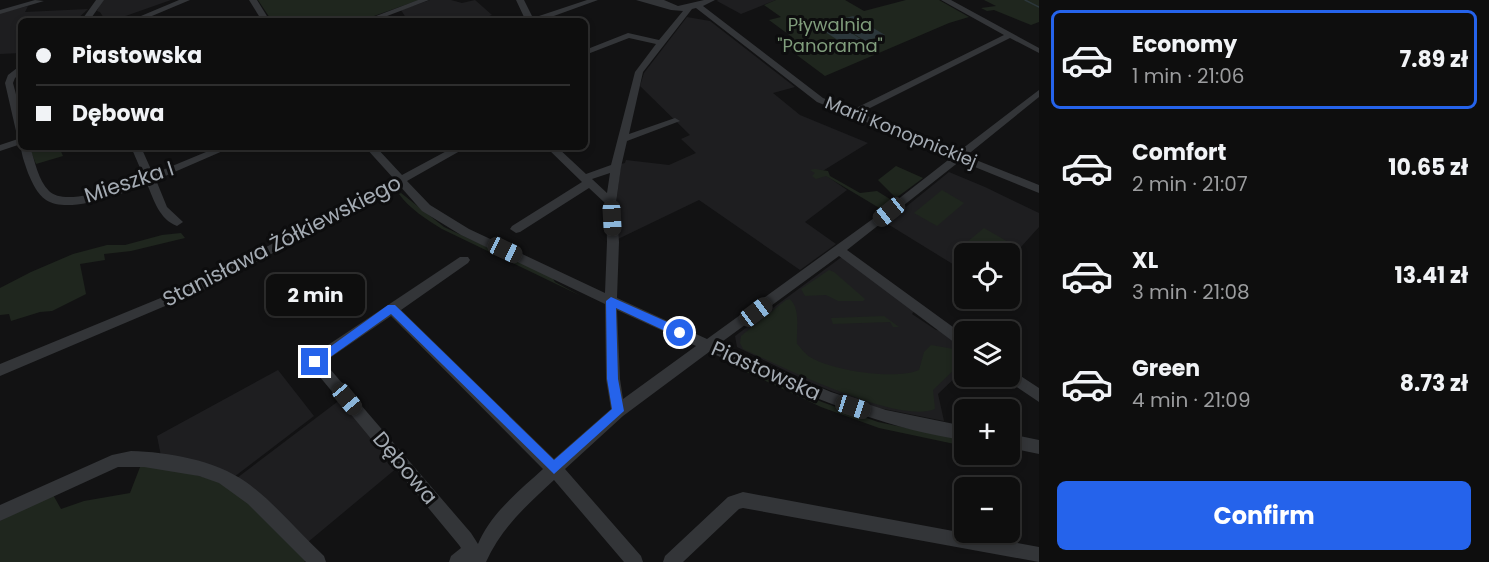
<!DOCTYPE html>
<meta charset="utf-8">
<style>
body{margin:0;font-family:Poppins,sans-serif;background:#1c1c1c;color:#f1f3f6;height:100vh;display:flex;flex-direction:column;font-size:22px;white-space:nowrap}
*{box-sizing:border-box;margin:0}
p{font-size:20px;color:#9b9c9e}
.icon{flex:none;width:33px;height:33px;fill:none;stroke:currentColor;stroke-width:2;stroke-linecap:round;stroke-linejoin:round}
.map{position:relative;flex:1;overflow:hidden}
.drawer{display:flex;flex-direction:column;background:#0e0e0e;width:450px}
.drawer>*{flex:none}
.banner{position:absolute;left:18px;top:18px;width:570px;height:132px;border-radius:9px;box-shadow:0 3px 9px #0003,0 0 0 2px #2e2e2e;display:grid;align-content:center;height:132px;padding:0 18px;background:#0e0e0e}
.tools{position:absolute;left:954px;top:243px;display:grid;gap:12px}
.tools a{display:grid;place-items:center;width:66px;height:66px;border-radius:9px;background:#0e0e0e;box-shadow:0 3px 9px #0003,0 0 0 2px #2e2e2e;font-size:30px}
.end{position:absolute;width:27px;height:27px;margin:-14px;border:8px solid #2563eb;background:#fff;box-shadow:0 0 0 3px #fff}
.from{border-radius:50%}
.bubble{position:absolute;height:42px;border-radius:9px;background:#0e0e0e;box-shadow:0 3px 9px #0003,0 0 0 2px #2e2e2e;font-size:20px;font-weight:700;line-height:42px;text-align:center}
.car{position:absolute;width:18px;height:36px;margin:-18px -9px;border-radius:8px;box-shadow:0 0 4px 2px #0007;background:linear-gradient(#222 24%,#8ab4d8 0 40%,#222 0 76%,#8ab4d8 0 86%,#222 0)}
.banner b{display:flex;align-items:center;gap:21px;height:57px;font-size:22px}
.banner b+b{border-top:2px solid #2e2e2e}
.banner i{width:15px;height:15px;background:#f1f3f6}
ul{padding:10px 0 0;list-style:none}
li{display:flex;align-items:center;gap:18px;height:99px;margin:0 12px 9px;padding:0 6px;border:3px solid transparent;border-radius:9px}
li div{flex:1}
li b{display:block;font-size:22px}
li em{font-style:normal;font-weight:700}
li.selected{border-color:#2563eb}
li>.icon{width:54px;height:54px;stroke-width:1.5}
.button{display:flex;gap:12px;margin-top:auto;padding:12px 18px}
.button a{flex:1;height:69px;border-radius:9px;background:#2563eb;color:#fff;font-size:24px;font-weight:700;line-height:69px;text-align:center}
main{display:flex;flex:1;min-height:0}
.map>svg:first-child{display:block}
.built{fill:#1e1e20}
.green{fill:#1f261e}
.water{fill:#2c373b}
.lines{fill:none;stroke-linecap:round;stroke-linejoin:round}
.stream{stroke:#2c373b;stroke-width:1.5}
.minor{fill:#333538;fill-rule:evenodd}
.route{fill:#2563eb}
.labels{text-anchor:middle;stroke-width:6;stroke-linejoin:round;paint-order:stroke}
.far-park-label{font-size:18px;fill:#809d7c;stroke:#0d0d0e}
.far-street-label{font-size:18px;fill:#a4abb3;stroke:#0d0d0e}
.street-label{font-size:21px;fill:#a4abb3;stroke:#0d0d0e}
</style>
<main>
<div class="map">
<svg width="1039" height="562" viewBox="0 0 1039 562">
<rect width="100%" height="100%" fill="#121213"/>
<g class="built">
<polygon points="102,0 171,0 117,19 104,18 100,12 97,11"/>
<polygon points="430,0 451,0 462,3 475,0 492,15 475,21 408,21 401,10"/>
<polygon points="776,0 741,14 717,1 718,0"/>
<polygon points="28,6 25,12 88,9 75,21 21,21 21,53 0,54 0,13"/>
<polygon points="687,17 710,21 795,87 773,93 800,115 868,143 821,172 847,190 805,222 836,244 800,270 699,200 618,239 616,204 621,164 625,163 626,160 669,165 696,153 681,139 690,135 640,86 644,73"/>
<polygon points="949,172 985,187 1039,213 1039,227 1010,259 1010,254 964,254 964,271 886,223"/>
<polygon points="843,256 915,310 912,314 936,330 944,331 964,348 964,369 938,394 944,421 879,408 856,401 807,381 737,347 735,336"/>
<polygon points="278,370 314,416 234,477 161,456 157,436"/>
<polygon points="341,399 398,467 308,542 237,478"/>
</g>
<g class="green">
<polygon points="258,0 419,0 360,21 272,21"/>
<polygon points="776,0 845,0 864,11 906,0 939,0 969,17 949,23 825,76 778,41 782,40 781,38 792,37 769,20 781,17 764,5"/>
<polygon points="984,0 1039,0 1039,22 1031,25 994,10 987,11 981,8 996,6"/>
<polygon points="29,147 59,147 63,156 36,164"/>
<polygon points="896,166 923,178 896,198 878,180"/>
<polygon points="815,169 828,171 830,176 860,193 877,191 893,201 881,209 826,176 816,179 812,176 815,173 810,170"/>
<polygon points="942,190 964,203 937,226 914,213"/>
<path d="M401,193L444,227L552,277L555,282L581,296L442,229C426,219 410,209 399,194Z"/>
<polygon points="984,228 1015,246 1007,253 964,254 964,260 954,253"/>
<polygon points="181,233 185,238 131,251 104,254 105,260 80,264 86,294 52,311 40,312 11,321 9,314 0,315 0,288 31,272 73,254 107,245 125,245 162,235"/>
<polygon points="829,270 834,272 865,299 863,301 838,301 826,295 805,296 801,289"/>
<path d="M790,299C801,310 796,329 797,344C801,348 805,354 810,357C832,371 896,380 919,370L924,352L931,345L954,349L961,358L960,364L933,390L935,409C898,425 781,366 743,349L740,343L741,336L786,300Z"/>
<polygon points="884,316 899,327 893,327 890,322 833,324 831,318"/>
<polygon points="745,367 822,402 878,422 964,440 964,446 879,428 821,407 738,368"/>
<polygon points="142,462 158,464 227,484 310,559 304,562 0,562 0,521 52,493 61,509 84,501 130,493"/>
</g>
<g class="water">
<polygon points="853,16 885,35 865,41 834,21"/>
<polygon points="832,21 864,41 847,46 816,26"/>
</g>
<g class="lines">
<polyline class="stream" points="1025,0 1039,7"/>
<g class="minor">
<polygon points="35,0 44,1 0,14 0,10"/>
<polygon points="96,0 104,0 89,21 81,21"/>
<polygon points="179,0 190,0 140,21 129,21"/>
<polygon points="249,0 257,0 270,21 262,21"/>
<polygon points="418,0 429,0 374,21 363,21"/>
<polygon points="516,0 524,0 533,18 587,0 598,0 540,21 512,21 524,17"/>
<path d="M636,0H664L678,6L704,0H715L703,6L823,98L852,110L1004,35L941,0H951L1039,48V53L1010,38L860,113L958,152L1039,90V97L966,156L1039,185V193L960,161L847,250L964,335V347L959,346L839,256L719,344L831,392L886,410L964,426V440C874,427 792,388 709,352L623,416L565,469L641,556L643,562H624L554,480C527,505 501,528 486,562H449L451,556L461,548L459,545L310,365L308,361L310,357L460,257H468L470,260L468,263L401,310L554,459L611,409L606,379L605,304L461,235L422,211L399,185L210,287L0,376V364L202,281L394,179L365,147H376L402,175L454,147H467L407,181L430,205L469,229L605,293L607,242L606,204L589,188L520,232L516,233L510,229L512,226L582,182L546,147H557L586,174L611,165L635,72L656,44L629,38L585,55V50L628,33L659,40L683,11L671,10ZM696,8L817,102L952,157L874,218L707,339L617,298L619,242L616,203L621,167L627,141L680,121L675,118L629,134L643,72L692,9ZM610,173L607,193L592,179ZM617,310L696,346L623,399L620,379ZM391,316L543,469C519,491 491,513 478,544L471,533L324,362Z"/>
<polygon points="21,65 21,73 15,78 13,83 21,113 21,134 16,131 5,83 8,75"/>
<polygon points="21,138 21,144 0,151 0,145"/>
<path d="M21,146L30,147C35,161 38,180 49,191C66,208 123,185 144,177L131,147H141L153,174L218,147H232L156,180L167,207L183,222L177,226C159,219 154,200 147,184C123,193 69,215 46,200C37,194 32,182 28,173C25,164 21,154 21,146Z"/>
<polygon points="1010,369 1039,388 1039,402 1005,379 1004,376 1010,376"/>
<polygon points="1010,434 1039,440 1039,454 1010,448"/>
<path d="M131,451C168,452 215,460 246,482C275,503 298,532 324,556L326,562H306L248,504L219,483L199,476L144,467H118L0,521V505L112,455Z"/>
<polygon points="743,492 1039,547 1039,562 743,508 739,509 683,562 663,562 665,556 728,497"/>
</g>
</g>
<polygon class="route" points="611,297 683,329 685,333 680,337 676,336 616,308 618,379 624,411 554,474 391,314 319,365 315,366 309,362 388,305 395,305 554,460 612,409 607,379 606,301"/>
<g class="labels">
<g class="far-park-label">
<text x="830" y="31">Pływalnia<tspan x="830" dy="21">"Panorama"</tspan></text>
</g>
<g class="far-street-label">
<text transform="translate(901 132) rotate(22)" y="6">Marii Konopnickiej</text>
</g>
<g class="street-label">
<text transform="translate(129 182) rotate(-18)" y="7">Mieszka I</text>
<text transform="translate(282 241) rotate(-27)" y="7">Stanisława Żółkiewskiego</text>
<text transform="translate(766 371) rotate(24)" y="7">Piastowska</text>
<text transform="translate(405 468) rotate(50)" y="7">Dębowa</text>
</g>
</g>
</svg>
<div class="tools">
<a><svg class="icon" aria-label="locate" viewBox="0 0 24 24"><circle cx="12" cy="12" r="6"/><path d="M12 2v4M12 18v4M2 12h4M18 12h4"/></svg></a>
<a><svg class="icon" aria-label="layers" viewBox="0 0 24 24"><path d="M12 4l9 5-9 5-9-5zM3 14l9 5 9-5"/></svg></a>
<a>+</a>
<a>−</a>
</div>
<i class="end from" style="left:680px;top:333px"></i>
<i class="end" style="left:315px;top:362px"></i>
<div class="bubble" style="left:266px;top:274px;width:99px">2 min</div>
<i class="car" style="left:889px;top:212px;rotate:231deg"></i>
<i class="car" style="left:612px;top:218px;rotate:177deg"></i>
<i class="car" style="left:505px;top:250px;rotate:115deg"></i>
<i class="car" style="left:756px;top:312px;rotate:53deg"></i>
<i class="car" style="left:347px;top:399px;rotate:140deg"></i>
<i class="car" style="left:853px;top:407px;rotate:108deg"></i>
<div class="banner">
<b><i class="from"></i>Piastowska</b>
<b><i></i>Dębowa</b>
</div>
</div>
<section class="drawer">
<ul>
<li class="selected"><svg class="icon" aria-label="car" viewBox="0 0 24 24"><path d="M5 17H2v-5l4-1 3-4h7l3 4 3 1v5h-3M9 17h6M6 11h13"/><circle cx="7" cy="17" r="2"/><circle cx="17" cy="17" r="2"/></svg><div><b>Economy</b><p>1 min · 21:06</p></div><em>7.89 zł</em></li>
<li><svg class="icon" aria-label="car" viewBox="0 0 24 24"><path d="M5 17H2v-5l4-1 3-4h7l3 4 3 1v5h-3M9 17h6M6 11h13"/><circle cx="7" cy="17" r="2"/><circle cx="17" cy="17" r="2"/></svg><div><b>Comfort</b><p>2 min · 21:07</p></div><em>10.65 zł</em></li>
<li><svg class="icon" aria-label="car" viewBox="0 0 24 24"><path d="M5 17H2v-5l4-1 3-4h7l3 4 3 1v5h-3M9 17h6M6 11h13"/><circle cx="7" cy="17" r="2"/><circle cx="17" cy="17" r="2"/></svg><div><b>XL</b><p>3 min · 21:08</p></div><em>13.41 zł</em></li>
<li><svg class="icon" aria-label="car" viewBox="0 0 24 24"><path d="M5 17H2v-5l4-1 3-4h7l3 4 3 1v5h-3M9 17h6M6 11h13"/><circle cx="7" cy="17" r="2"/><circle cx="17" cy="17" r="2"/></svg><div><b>Green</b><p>4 min · 21:09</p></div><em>8.73 zł</em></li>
</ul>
<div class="button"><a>Confirm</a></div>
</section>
</main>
